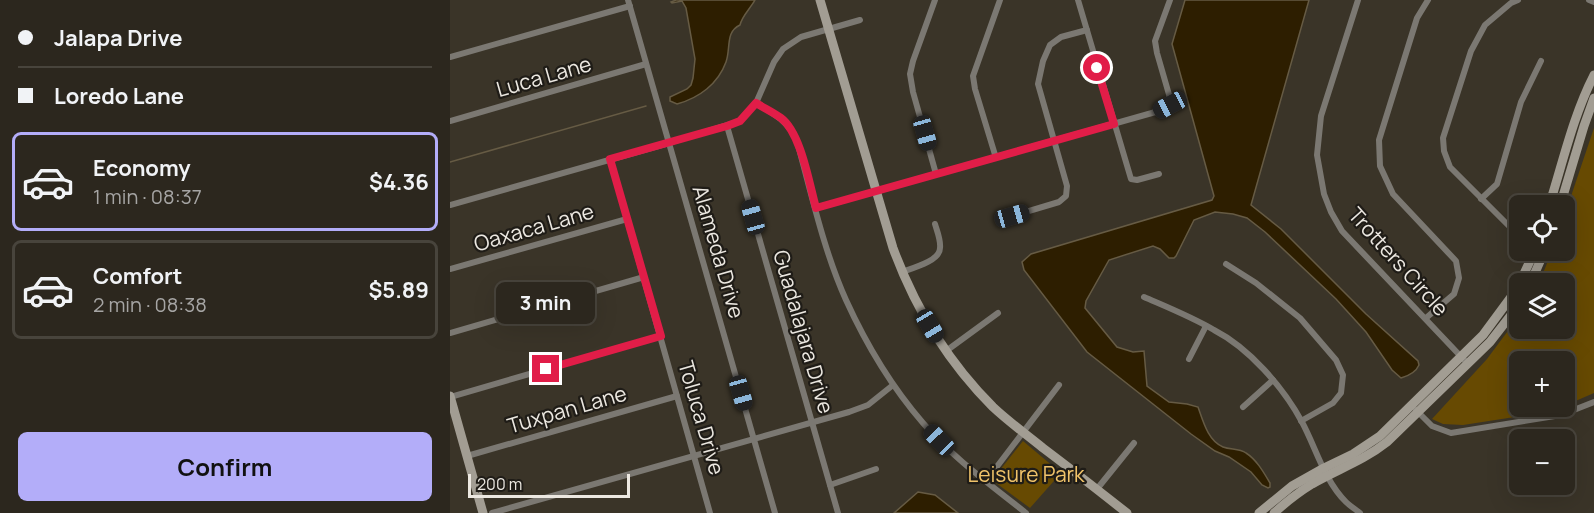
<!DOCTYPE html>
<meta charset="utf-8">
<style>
body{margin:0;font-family:Manrope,sans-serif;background:#38332b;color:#f1f3f6;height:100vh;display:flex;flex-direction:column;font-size:22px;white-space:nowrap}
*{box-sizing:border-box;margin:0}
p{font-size:20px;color:#a6a5a4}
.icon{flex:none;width:33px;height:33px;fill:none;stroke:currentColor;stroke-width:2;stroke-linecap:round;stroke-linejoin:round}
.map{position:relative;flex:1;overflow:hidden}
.drawer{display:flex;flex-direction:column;background:#2c271e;width:450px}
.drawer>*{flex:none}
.hud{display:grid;align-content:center;height:132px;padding:0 18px;background:#2c271e}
.fabs{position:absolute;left:1059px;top:195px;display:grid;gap:12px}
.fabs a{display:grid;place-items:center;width:66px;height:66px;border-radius:9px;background:#2c271e;box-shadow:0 6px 24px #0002,0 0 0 2px #48443c;font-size:30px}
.scale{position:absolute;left:18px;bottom:15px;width:162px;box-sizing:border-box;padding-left:6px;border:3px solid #ece8e1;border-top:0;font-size:16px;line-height:21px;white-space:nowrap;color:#ece8e1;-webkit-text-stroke:4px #1f1c17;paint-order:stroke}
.end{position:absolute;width:27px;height:27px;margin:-14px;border:8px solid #e11d48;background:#fff;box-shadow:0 0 0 3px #fff}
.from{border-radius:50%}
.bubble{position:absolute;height:42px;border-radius:9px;background:#2c271e;box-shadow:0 6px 24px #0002,0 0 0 2px #48443c;font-size:20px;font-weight:700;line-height:42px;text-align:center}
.car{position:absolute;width:18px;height:36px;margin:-18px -9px;border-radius:8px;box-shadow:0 0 4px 2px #0007;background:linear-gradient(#222 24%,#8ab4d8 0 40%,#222 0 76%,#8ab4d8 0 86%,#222 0)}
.hud b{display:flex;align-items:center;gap:21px;height:57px;font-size:22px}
.hud b+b{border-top:2px solid #48443c}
.hud i{width:15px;height:15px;background:#f1f3f6}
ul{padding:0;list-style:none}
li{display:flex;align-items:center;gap:18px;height:99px;margin:0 12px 9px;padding:0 6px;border:3px solid #48443c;border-radius:9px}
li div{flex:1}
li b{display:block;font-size:22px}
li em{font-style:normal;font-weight:700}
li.selected{border-color:#b3adf9}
li>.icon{width:54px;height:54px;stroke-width:1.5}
.cta{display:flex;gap:12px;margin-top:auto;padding:12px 18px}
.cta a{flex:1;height:69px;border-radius:9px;background:#b3adf9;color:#111;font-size:24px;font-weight:700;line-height:69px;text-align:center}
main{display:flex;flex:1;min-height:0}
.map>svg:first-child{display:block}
.green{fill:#674a02}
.water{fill:#2d1e00;stroke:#665b44;stroke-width:1.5}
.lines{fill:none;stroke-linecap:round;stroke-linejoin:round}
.stream{stroke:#665b44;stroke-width:1.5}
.street{stroke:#7b7872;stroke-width:6}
.secondary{stroke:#a29d93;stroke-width:9}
.route{stroke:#e11d48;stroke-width:8}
.labels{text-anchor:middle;stroke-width:4.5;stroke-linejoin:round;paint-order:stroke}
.street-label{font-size:21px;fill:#ece8e1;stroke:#1f1c17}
.park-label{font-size:21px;fill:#f0c36a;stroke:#1f1c17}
</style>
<main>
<section class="drawer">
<div class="hud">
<b><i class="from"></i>Jalapa Drive</b>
<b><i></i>Loredo Lane</b>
</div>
<ul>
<li class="selected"><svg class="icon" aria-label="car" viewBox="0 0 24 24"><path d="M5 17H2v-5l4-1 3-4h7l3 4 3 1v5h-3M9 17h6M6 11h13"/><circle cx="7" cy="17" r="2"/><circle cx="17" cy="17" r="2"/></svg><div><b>Economy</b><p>1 min · 08:37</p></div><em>$4.36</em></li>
<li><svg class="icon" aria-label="car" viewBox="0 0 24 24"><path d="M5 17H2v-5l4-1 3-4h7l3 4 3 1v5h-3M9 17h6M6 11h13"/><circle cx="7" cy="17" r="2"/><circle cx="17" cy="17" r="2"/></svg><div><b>Comfort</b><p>2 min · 08:38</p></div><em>$5.89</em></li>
</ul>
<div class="cta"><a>Confirm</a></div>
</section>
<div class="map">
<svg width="1144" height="513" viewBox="0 0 1144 513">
<rect width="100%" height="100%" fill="#3a3428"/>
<g class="green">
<polygon points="1144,128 1144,393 1114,406 1114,362 1070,362 1070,406 1114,407 1090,413 1013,425 993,424 982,419 1037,359 1069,316 1070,328 1114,328 1114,284 1089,283 1102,251 1114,250 1115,214"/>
<polygon points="573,441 611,473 580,508 542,480"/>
</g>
<g class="water">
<path d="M226,0H305C300,9 292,16 290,25C275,32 281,48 276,62C268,84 249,98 227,104L220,101V97L237,89L241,85L243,78L245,59L236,8L232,1L222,3L221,2Z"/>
<path d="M735,0H859L801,205L831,229L916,314L968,361L969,365C966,372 958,376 951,378L942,370L916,332L886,299L815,232L797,218L783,214L765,212L744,220L726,256L724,258H719L710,249L703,246L659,260L636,301L635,308L667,347L683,352L694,351L697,386L719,402L737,404L748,407C753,421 758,441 773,447C781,450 789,448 796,453C807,460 814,473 820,483V487L818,488L812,485L801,472L779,457L765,451L741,434L637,352L574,270L572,262L581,254L762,200L764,196L722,44Z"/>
<polygon points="468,492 485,495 508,513 444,513"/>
</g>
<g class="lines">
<polyline class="stream" points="0,162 196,106"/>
<g class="street">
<polyline points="178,0 325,513"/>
<polyline points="485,0 463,61 460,74 463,92 486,174"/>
<polyline points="628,0 681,179 687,180 709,174"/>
<polyline points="908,0 871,116 867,155 874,194 881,212 892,231 1018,364"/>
<polyline points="1068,0 1061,3 1035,25 1021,51 993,138 994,151 1000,167 1070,237"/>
<polyline points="1139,0 1144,2"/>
<polyline points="0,57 180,6"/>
<path d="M306,103C324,114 335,119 346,138C361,191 373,249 396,300C416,344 441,386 473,423C503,458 541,485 576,513"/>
<polyline points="0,121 196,64"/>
<polyline points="277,126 388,513"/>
<polyline points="546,158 525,89 523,76 550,0"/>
<polyline points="160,159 260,513"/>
<polyline points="1031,199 1047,184 1071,102 1091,61"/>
<polyline points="0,205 219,143 290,121 306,103 324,62 333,49 351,37 410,20"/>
<polyline points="366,208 709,111 720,105 720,98 707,53 705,41 720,0"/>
<polyline points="562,216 609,202 616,196 617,186 588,84 593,61 600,45 611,37 637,30"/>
<polyline points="776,264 806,283 850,318 886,360 893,375 891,393 883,403 851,421"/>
<polyline points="0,269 177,219"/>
<path d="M452,272C463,268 490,261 490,248C491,240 487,231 485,224"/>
<path d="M694,297C717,307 742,317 764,330C799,348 833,387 852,422C866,448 874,480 896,502C900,506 905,509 910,513"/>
<polyline points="976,318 1004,294 1009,278 1006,261 943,194 930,166 929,140 967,18 978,0"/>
<polyline points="0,333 194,277"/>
<polyline points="496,351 548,313"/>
<polyline points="739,359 756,326"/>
<polyline points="0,397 211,336"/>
<polyline points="793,407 823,380"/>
<polyline points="966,410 982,426 1001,433 1111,415 1144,402"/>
<polyline points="17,456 227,396"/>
<polyline points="536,481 609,385"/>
<polyline points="380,485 426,469"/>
<polyline points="647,489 684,443"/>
<polyline points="42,513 399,412 418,405 443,385"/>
</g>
<g class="secondary">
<path d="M370,0L443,248C465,308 498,362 543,407C559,422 577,435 593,448C621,469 649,491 677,513"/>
<path d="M1099,206C1113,162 1123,116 1144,75"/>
<polyline points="1110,206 1134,126 1144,98"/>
<polyline points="1080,284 1095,250"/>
<polyline points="0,396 33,513"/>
<polyline points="809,513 842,486 874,468 903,454 930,436 1033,335 1067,289 1085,250"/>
<path d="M824,513C835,503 849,492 862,484C888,469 913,461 937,442L1040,342L1061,315L1070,302"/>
</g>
</g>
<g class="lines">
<path class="route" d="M96,369L211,336L160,159L277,126L290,121L306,103C314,108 323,112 331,118C351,133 359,183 366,208L664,124L647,68"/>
</g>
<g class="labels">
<g class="street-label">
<text transform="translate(94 77) rotate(-16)" y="7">Luca Lane</text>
<text transform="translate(84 228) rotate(-16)" y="7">Oaxaca Lane</text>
<text transform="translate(268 252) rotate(74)" y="7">Alameda Drive</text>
<text transform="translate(948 262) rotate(48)" y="7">Trotters Circle</text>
<text transform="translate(353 332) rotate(74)" y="7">Guadalajara Drive</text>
<text transform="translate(117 410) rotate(-16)" y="7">Tuxpan Lane</text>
<text transform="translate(251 418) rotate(74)" y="7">Toluca Drive</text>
</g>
<g class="park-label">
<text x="576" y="482">Leisure Park</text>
</g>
</g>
</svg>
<div class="fabs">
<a><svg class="icon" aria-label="locate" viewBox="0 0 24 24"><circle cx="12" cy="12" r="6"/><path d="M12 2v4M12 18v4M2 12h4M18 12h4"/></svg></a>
<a><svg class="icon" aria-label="layers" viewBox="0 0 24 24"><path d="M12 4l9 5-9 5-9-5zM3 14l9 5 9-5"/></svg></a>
<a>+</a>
<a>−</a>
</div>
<div class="scale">200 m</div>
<i class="end from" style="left:647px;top:68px"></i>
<i class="end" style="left:96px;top:369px"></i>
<div class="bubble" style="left:46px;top:282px;width:99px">3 min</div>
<i class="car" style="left:720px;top:105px;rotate:242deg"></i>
<i class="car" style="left:475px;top:133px;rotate:164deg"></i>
<i class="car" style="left:562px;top:216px;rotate:74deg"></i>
<i class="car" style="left:303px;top:217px;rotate:344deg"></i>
<i class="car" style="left:480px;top:326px;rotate:149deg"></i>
<i class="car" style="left:291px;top:393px;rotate:164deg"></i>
<i class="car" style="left:489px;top:440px;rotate:316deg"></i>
</div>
</main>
